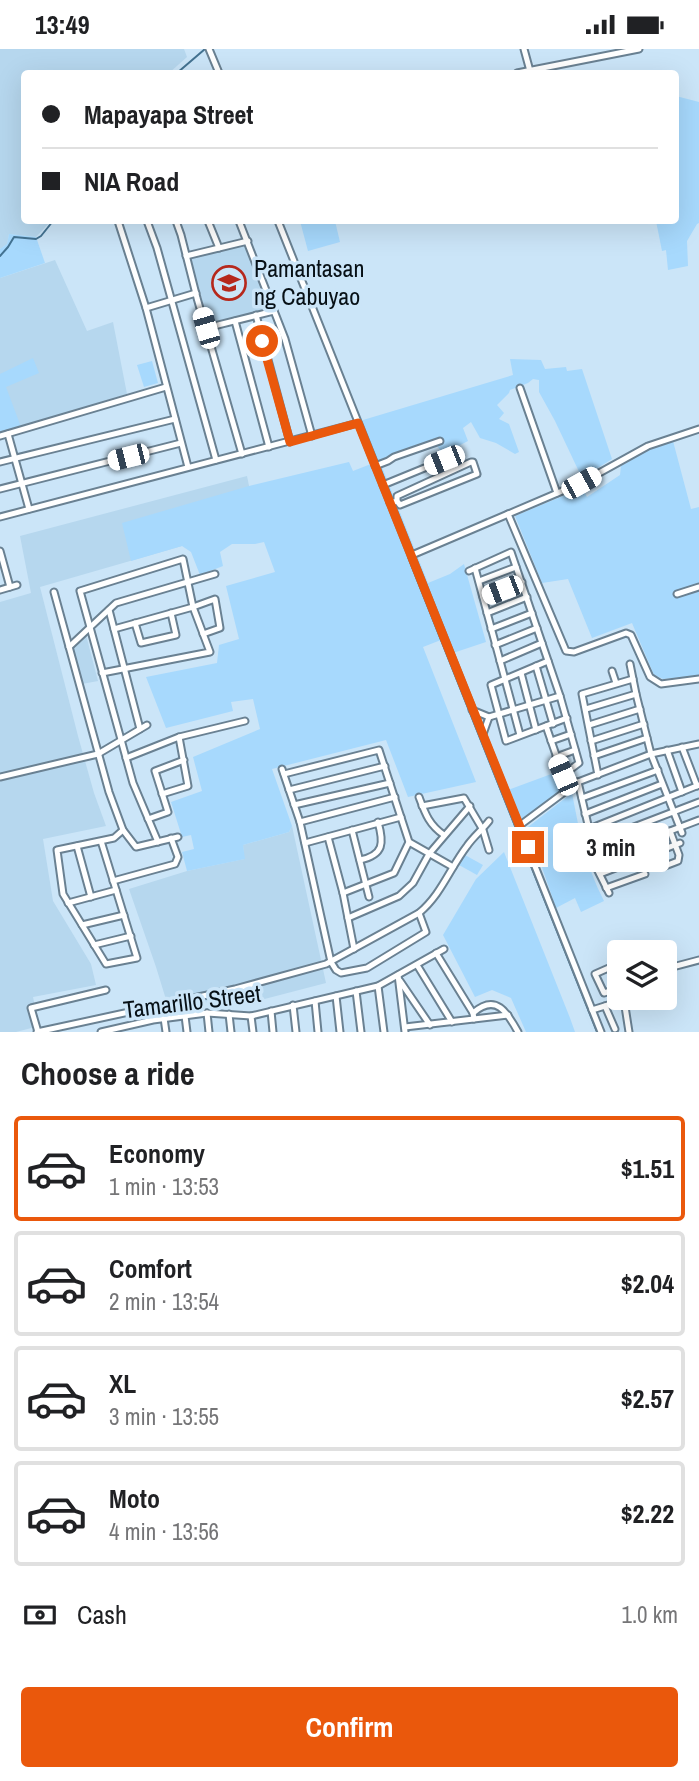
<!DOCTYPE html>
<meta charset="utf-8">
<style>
body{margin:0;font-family:"Archivo Narrow",sans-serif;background:#f6f6f6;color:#202124;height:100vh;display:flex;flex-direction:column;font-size:26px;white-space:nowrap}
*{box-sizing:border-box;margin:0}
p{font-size:23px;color:#757577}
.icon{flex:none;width:38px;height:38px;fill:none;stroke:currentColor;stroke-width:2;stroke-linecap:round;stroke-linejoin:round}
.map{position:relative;height:983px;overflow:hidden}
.side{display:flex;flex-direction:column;background:#fff;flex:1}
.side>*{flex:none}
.guide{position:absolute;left:21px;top:21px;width:658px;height:154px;border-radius:7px;box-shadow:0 7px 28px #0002;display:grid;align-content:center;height:154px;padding:0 21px;background:#fff}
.tools{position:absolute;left:607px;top:891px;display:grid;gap:14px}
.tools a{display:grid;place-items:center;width:70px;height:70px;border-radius:7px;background:#fff;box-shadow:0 7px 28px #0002;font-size:35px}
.end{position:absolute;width:32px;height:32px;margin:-16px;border:9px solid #ea580c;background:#fff;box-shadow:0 0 0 4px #fff}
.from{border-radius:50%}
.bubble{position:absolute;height:49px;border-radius:7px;background:#fff;box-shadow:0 7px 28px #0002;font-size:23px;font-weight:800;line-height:49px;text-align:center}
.car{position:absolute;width:21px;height:42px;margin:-21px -10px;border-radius:9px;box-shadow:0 0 5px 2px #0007;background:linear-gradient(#fff 24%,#345 0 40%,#fff 0 76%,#345 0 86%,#fff 0)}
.guide b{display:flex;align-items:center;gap:24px;height:66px;font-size:26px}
.guide b+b{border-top:2px solid #e0e0e0}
.guide i{width:18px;height:18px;background:#202124}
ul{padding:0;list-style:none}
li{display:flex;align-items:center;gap:21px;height:105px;margin:0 14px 10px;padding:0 7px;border:4px solid #e0e0e0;border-radius:7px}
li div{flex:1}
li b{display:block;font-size:26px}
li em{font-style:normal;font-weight:800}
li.current{border-color:#ea580c}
li>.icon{width:63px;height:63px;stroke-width:1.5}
h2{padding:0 21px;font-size:32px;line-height:84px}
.pay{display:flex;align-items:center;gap:18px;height:77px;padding:0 21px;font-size:26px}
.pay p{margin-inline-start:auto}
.cta{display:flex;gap:14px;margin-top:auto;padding:14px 21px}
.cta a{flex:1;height:80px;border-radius:7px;background:#ea580c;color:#fff;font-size:28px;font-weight:800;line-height:80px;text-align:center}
.status{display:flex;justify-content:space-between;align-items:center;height:49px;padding:0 35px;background:#fff;direction:ltr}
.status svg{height:19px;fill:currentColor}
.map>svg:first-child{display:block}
.built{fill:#b6d7ee}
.green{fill:#a7d9fd}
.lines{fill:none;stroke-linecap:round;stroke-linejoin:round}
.stream{stroke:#437291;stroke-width:2}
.minor-casing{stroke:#6a8192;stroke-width:9}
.minor{stroke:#fff;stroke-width:5}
.route{stroke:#ea580c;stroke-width:9}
.labels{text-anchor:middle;stroke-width:7;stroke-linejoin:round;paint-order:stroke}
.poi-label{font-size:24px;fill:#071016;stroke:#cbe5f8;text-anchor:start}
.street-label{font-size:24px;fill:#071016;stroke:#cbe5f8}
</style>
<div class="status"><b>13:49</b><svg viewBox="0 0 49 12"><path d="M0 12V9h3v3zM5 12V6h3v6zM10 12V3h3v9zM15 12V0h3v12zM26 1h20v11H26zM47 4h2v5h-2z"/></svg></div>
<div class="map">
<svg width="699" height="983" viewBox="0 0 699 983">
<rect width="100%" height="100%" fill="#cbe5f8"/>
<g class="built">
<polygon points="0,0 184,0 187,8 169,24 24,24 24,172 51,172 36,188 9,185 7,195 0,200"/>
<polygon points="246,195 270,259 209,275 190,208"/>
<polygon points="55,211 87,282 113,273 127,345 0,384 0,229"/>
<polygon points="247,427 256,471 182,497 40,538 78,687 94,744 106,777 43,790 53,852 91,915 96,936 33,948 39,977 16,983 0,983 0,553 31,544 20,487"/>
<polygon points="86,586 98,632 82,635 71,600"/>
<polygon points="292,777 326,934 245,955 188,953 168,957 156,918 129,840 187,822 244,810 243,796 289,783"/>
</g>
<g class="green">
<polygon points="676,47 699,53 699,174 697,175 687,192 688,217 668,221 666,201 662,202 656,172 676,172"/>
<polygon points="300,172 335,172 340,193 308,202"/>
<polygon points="9,185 36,188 45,214 0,229 0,200 7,195"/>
<polygon points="33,309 39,324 6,338 21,378 0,384 0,325"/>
<polygon points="510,310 541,311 545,320 566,318 567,322 582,320 612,410 582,429 555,372 539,343 539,331 533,330 528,334 510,341 509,344 497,356 504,364 499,370 509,375 519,403 515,405 496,394 480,389 471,373 463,379 468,392 443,405 435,394 380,413 428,534 450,525 464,515 486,593 453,604 446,589 423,598 476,733 408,748 386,691 272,720 292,777 289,783 243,796 245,810 187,822 182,803 194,800 191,786 182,788 171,753 202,742 193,708 260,680 253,650 231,653 233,662 166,679 146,628 217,614 219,596 239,590 226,537 275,523 264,493 255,495 232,495 220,503 223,517 200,526 191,503 182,497 131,512 122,474 249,437 349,413 353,422 376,413 361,376 363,371 513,326"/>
<polygon points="152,312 158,334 144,338 137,316"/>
<polygon points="673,392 691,460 699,458 699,627 663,630 654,626 632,574 592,589 568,530 542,534 515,467 582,439 587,448 620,426 621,417 658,395"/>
<polygon points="554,724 564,739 520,773 508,741"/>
<path d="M572,744C579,781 586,818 604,852L581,863L575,849L556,859L528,778Z"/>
<polygon points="504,803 570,969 575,983 526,983 511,949 492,941 475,948 443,886 476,830"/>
<polygon points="465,806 483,816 477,826 459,816"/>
</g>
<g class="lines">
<g class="stream">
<polyline points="177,24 205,0"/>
<polyline points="0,207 8,198 14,188 36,190 41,187 53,172"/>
<polyline points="408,508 597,983"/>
</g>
<g class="minor-casing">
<g id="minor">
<polyline points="209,0 219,24"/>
<polyline points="524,0 530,22"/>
<polyline points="517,24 639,0"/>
<polyline points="118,172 146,259 188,418"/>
<polyline points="147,172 157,199 216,411"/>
<polyline points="176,172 181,186 197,249 242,405"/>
<polyline points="208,172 219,199"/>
<polyline points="239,172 285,290 312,387"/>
<polyline points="278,172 601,983"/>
<polyline points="186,207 248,192"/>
<polyline points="146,259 196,244"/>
<polyline points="256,266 290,393"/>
<polyline points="235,272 269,398"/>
<polyline points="206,279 274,262"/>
<polyline points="520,339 557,444"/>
<polyline points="8,385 29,460"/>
<polyline points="0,387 166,338"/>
<polyline points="0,413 175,370"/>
<polyline points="375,417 388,412 394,408 440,392"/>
<polyline points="383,436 444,411"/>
<polyline points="0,440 181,394"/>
<polyline points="390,454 397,452 397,447 471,413 473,413 477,425 400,456 397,452"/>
<polyline points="508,465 566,602 574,603 626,584 631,586 650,628 661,635 699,630"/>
<polyline points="0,468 358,374"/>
<polyline points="0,502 10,538"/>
<polyline points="412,506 581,434 648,397 699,380"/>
<polyline points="475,519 520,686"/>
<polyline points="469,522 511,503 560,647 579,714 563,726 546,677"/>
<polyline points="479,532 516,518"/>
<polyline points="0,541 17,536"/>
<polyline points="54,543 109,743 123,781 136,798 178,788"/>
<polyline points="677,545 699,538"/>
<polyline points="483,548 522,533"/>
<polyline points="109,561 140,680"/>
<polyline points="487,564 527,548"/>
<polyline points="135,574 141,594 176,586 171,564"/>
<polyline points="114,580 193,558 215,550 220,579 203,585"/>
<polyline points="491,580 532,564"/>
<polyline points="495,596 537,579"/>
<polyline points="69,598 116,554 215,525"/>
<polyline points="500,612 542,594"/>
<polyline points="548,612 491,636 506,692 567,669"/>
<polyline points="630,615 636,645 651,705 682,784"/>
<polyline points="536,617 553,675"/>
<polyline points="612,622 616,634"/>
<polyline points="102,624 210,603 193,558 183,510 80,542 133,734 158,793"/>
<polyline points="521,624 536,681"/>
<polyline points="586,660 636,645"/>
<polyline points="472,661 489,668 483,685"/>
<polyline points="489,668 560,647"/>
<polyline points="589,676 640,660"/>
<polyline points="551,692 571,685"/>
<polyline points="591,692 644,675"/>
<polyline points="682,698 697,737"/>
<polyline points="667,701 682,743"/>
<polyline points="594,707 647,689"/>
<polyline points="556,708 575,701"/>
<polyline points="126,709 179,688 245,672"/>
<polyline points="282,720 300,773 331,913 336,921 341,924 367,919 426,883 419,864"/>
<polyline points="284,725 379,701 409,793 453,818"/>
<polyline points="598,726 582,645 633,630"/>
<polyline points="0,728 98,705 147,676"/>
<polyline points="578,733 589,780 699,736"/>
<polyline points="289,741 385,717"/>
<polyline points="162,745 188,737 179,688"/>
<path d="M419,748C425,764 429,776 444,786"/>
<polyline points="582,749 658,721"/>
<polyline points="294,756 390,734"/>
<polyline points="422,757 464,749 483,781 489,801"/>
<polyline points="585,765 662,735"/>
<polyline points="148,770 168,763 155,722 184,711"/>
<polyline points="300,773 395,748"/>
<polyline points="519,777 578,733 651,705 699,695"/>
<polyline points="352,781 369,848"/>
<polyline points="328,788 343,844 354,900"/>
<polyline points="101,792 137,909 106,915 63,845 57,801 114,789 123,781"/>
<polyline points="305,794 401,768"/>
<polyline points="77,797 91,848"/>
<polyline points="596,810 699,771"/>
<path d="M360,811C384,806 384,794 378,773"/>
<polyline points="665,817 678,812 679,806 670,782"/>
<polyline points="600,825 680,794"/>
<polyline points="113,832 175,815 178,808 171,789"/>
<polyline points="606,839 645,825"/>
<polyline points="343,844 394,824 409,793"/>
<polyline points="609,844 597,820 592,794 699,753"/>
<polyline points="68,854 116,841"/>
<polyline points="348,869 399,847 413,834 429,805 470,757"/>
<polyline points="82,876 124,866"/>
<polyline points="94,896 131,887"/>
<polyline points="648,903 657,899 659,903"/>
<polyline points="436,904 473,964 474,970"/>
<polyline points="620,914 595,925 604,944 620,939"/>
<polyline points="417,916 452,973"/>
<polyline points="616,916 620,930"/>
<polyline points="665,920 699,911"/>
<polyline points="398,926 405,983"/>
<polyline points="400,932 430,976"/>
<polyline points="378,937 384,983"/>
<polyline points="356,942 361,983"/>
<polyline points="336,947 340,983"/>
<polyline points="624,951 629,983"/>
<polyline points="315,952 318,983"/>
<polyline points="293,956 296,983"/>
<polyline points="605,957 615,980"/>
<polyline points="592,961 624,951 623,948"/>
<polyline points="271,962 273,983"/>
<polyline points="207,964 209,983"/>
<path d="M473,964C496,944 507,963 518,983"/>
<polyline points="229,965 231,983"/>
<polyline points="185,967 187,983"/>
<polyline points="251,967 253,983"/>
<polyline points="164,969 166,983"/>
<polyline points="405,978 508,966"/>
<path d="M37,983L235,940L326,915L419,864C441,846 450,819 467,797C473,788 482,781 489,772"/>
<polyline points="38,983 31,959 106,941"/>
<polyline points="101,983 153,971 207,964 251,967 378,937 444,900"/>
</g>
</g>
<use href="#minor" class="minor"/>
</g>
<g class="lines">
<polyline class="route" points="262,292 290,393 358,374 528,798"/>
</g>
<defs>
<g id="university-ring" transform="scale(1.75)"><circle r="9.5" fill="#cbe5f8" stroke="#b6281c" stroke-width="1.5"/><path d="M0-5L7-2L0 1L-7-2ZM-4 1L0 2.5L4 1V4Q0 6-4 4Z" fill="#b6281c"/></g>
</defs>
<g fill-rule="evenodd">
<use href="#university-ring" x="229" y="234"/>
</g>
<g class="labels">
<g class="poi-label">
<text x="254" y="228">Pamantasan<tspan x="254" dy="28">ng Cabuyao</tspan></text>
</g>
<g class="street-label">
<text transform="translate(192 953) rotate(-7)" y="8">Tamarillo Street</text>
</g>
</g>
</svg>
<div class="tools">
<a><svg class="icon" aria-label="layers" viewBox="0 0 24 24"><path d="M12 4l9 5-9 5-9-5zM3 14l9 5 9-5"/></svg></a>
</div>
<i class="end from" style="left:262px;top:292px"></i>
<i class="end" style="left:528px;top:798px"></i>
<div class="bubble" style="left:553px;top:774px;width:116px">3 min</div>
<i class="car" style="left:206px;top:279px;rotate:344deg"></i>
<i class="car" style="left:128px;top:408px;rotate:256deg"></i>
<i class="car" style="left:444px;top:411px;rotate:248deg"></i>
<i class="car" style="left:581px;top:434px;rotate:61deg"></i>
<i class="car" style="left:502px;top:541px;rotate:249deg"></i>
<i class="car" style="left:563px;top:726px;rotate:337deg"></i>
<div class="guide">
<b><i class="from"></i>Mapayapa Street</b>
<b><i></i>NIA Road</b>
</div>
</div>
<section class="side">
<h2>Choose a ride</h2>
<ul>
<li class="current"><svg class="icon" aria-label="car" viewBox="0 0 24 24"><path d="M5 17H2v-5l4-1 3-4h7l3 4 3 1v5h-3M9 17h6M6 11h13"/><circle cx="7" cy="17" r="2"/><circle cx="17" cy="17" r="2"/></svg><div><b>Economy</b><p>1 min · 13:53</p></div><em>$1.51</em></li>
<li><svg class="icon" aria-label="car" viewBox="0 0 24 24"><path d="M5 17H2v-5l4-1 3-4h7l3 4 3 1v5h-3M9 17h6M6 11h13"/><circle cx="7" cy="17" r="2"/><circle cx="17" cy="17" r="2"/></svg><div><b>Comfort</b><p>2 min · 13:54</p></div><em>$2.04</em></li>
<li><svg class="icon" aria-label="car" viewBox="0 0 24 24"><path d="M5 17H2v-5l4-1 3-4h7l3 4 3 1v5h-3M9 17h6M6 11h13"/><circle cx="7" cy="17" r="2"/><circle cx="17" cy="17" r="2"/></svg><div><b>XL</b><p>3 min · 13:55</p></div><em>$2.57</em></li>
<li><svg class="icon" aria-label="car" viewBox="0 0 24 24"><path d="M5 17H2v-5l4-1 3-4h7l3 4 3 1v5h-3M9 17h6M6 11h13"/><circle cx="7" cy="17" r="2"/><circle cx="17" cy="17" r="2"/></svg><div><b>Moto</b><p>4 min · 13:56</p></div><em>$2.22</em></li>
</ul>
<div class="pay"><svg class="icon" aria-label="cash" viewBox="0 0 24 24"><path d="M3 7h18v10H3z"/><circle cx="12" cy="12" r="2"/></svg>Cash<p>1.0 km</p></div>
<div class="cta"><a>Confirm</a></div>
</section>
